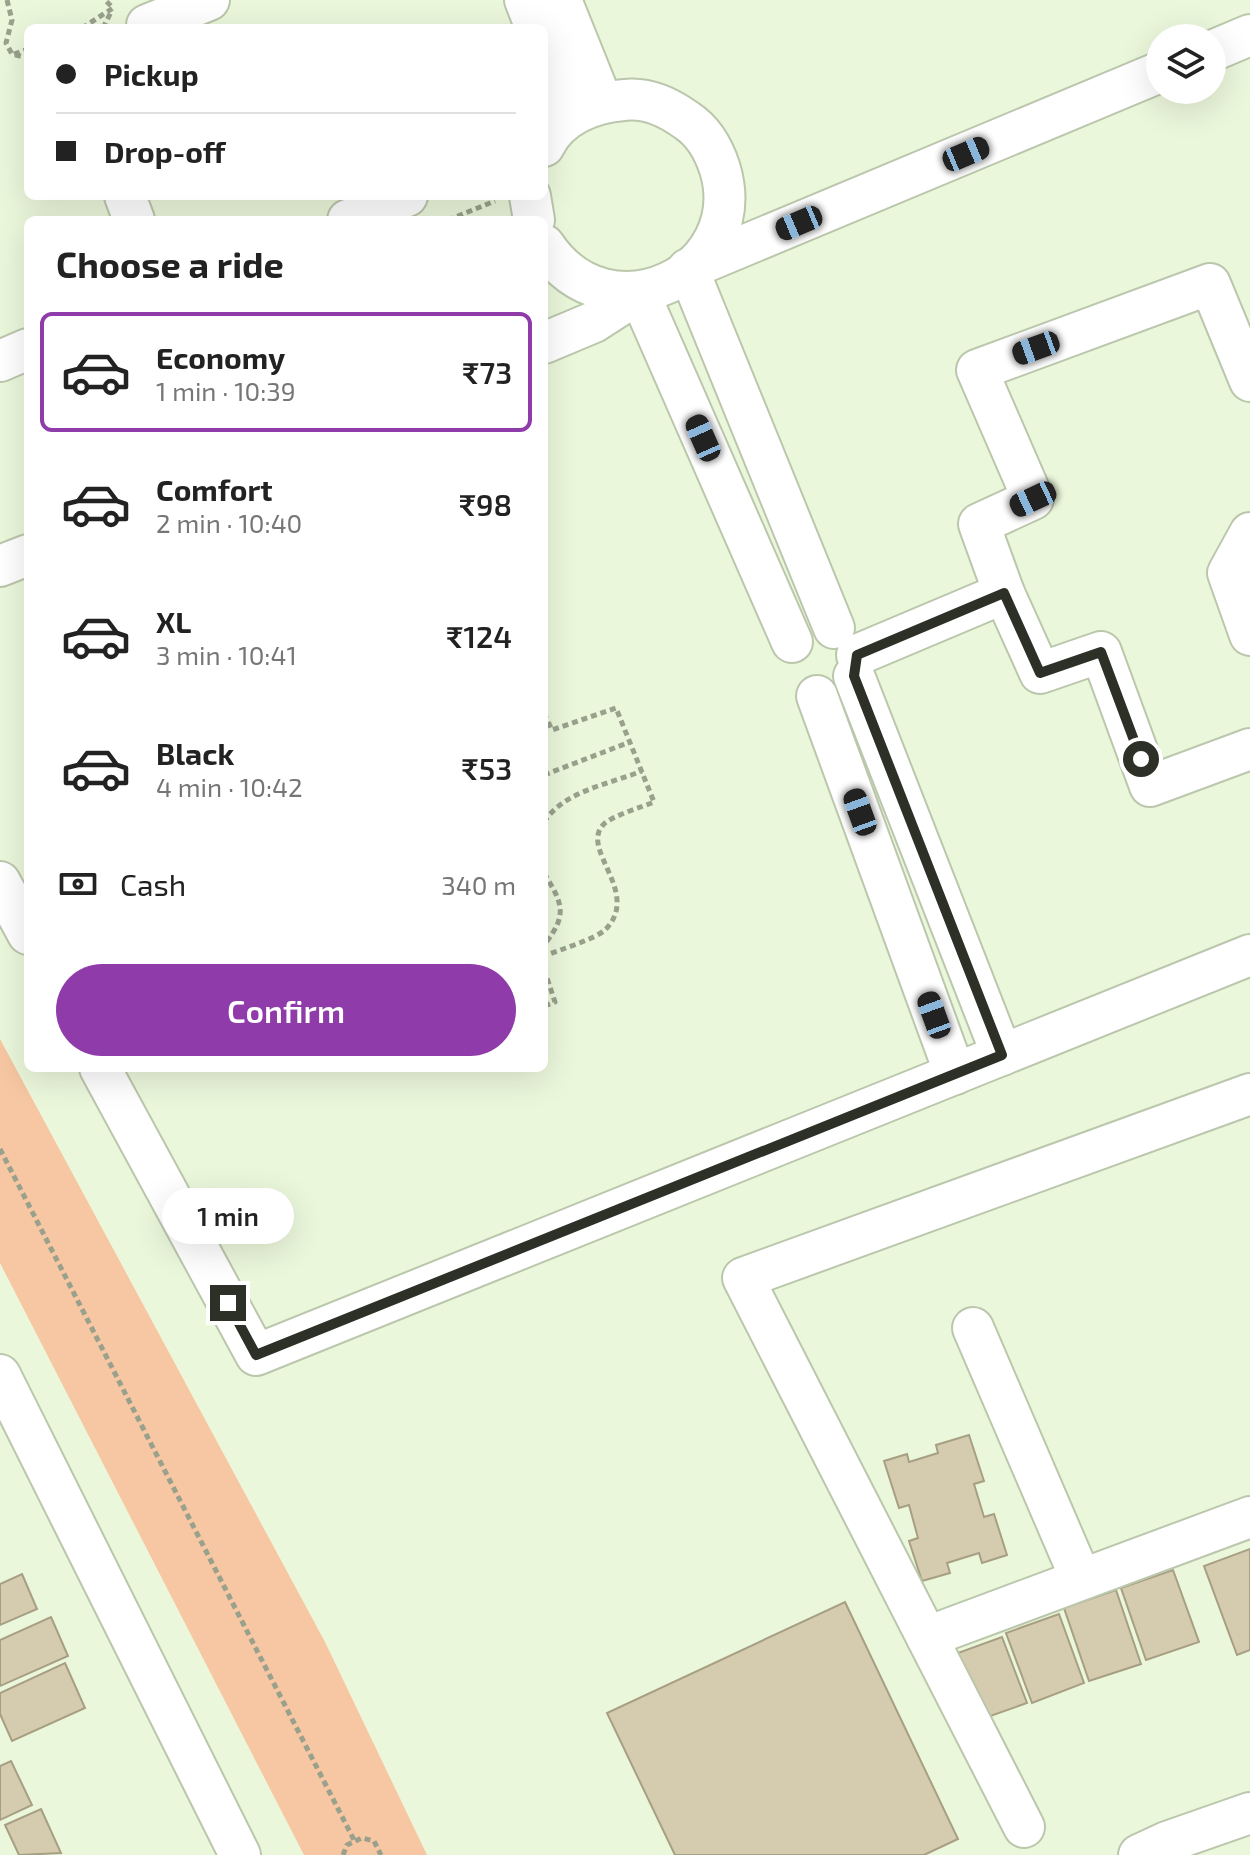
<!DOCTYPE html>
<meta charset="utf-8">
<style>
body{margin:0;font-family:"Exo 2",sans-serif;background:#f2f2f2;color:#222;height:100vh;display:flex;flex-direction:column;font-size:30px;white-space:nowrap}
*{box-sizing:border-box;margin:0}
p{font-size:26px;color:#767676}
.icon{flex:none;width:44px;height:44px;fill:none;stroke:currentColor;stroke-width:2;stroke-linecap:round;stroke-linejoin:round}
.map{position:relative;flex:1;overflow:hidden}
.sheet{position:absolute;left:24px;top:216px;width:524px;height:856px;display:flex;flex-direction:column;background:#fff;border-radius:12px;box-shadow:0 8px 32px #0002}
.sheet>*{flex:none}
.guide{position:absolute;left:24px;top:24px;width:524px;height:176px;border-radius:12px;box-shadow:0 8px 32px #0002;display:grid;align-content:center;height:176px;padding:0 32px;background:#fff}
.tools{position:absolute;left:1146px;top:24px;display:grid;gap:16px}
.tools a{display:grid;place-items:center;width:80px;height:80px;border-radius:50%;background:#fff;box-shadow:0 8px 32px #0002;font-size:40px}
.end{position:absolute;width:36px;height:36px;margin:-18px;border:10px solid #2c3026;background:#fff;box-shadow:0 0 0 4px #fff}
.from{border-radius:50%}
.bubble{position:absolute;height:56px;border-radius:28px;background:#fff;box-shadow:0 8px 32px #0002;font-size:26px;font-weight:600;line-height:56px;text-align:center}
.car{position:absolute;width:24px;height:48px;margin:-24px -12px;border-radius:10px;box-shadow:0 0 6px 2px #0007;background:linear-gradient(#222 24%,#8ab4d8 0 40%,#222 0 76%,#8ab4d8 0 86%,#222 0)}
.guide b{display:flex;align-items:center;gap:28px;height:76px;font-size:30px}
.guide b+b{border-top:2px solid #e0e0e0}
.guide i{width:20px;height:20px;background:#222}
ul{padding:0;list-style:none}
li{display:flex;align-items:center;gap:24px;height:120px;margin:0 16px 12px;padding:0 16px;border:4px solid transparent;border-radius:12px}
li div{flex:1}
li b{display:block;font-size:30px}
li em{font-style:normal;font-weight:600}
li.current{border-color:#8f3caa}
li>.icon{width:72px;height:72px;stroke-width:1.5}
h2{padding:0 32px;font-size:36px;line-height:96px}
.pay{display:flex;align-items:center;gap:20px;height:88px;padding:0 32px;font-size:30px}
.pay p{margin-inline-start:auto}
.button{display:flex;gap:16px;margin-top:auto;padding:16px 32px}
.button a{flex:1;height:92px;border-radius:48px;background:#8f3caa;color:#fff;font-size:32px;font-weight:600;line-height:92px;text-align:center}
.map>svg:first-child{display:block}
.green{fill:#f7c6a2}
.building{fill:#d5ccb0;stroke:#a79f83;stroke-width:2}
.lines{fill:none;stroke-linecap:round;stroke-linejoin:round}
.minor-casing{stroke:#bbc7ac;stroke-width:44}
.path{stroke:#99a18d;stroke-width:5;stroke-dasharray:6 4;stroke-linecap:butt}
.minor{stroke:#fff;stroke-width:40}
.route{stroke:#2c3026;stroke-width:10}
</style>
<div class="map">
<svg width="1250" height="1855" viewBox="0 0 1250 1855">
<rect width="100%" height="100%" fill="#ebf7db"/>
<polygon class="green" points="0,1039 325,1642 427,1855 304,1855 0,1263"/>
<g class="building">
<polygon points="969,1435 984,1481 974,1484 984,1517 994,1514 1007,1555 982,1563 979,1553 947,1563 950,1573 922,1581 909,1541 918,1538 909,1505 899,1508 884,1461 907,1454 909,1462 938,1453 936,1445"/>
<polygon points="1250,1549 1250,1650 1237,1655 1204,1566"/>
<polygon points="1173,1570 1199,1642 1146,1660 1121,1588"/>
<polygon points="22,1574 37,1609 0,1625 0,1584"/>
<polygon points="1116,1590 1141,1664 1089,1681 1064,1608"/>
<polygon points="845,1602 958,1839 924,1855 675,1855 607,1713"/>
<polygon points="1059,1614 1084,1683 1032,1703 1006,1633"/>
<polygon points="51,1617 68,1656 0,1686 0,1640"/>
<polygon points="1002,1637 1027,1703 979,1720 955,1654"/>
<polygon points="65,1663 85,1708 12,1741 0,1714 0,1693"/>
<polygon points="11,1761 32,1805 0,1820 0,1766"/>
<polygon points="41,1809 61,1853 19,1855 5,1825"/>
</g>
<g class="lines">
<g class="minor-casing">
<g id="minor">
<polyline points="525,0 536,28"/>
<polyline points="561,0 602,102"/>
<polyline points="148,28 147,25 209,0"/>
<polyline points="544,47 572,115"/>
<polyline points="1212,51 1250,35"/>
<path d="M544,146C558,116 593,102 624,100C647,97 668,107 686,120C703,131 714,150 720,169C751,273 609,343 544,245"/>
<polyline points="125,196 134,220"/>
<polyline points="530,196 534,220"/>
<polyline points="348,220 407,196"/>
<polyline points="544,343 594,322 639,293 792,642"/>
<polyline points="0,361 28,349"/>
<polyline points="1250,381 1210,284 977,370 1033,499 979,524 1004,593 1040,673 1101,652 1150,786 1250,749"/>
<polyline points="1250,533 1228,573 1250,635"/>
<polyline points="0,566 28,555"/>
<polyline points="834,628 688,269 1160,72"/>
<polyline points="857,655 1004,593"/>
<polyline points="854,676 1002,1055"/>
<polyline points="817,696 955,1074"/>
<polyline points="0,882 28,934"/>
<polyline points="100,1068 256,1355 1250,955"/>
<polyline points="973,1328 1081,1579"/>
<polyline points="0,1375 240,1855"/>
<polyline points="927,1637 1250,1517"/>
<polyline points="1024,1827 743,1278 1250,1094"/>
<polyline points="1139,1855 1167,1842 1250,1813"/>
</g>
</g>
<g class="path">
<polyline points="7,0 12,20 6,43 12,54 28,58"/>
<polyline points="82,28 113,8 105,0"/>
<polyline points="103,28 112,10"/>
<polyline points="14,54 28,49"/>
<polyline points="448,220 495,201"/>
<path d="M544,713L552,730L616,708L654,802C642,807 611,816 603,825C580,850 641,892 606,929C596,939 559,950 544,956"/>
<polyline points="544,775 630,742"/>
<path d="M544,822C564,791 609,784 642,771"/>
<path d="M544,873C562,903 569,914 544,945"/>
<polyline points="544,969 555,1002 544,1006"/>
<polyline points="0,1149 354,1840"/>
<polyline points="343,1855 347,1845 362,1838 374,1841 381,1855"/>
</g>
<use href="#minor" class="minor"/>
</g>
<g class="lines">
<polyline class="route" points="228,1303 256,1355 1002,1055 854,676 857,655 1004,593 1040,673 1101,652 1141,759"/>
</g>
</svg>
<div class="tools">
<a><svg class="icon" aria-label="layers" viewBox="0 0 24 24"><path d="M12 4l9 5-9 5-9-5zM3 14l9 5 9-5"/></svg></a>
</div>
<i class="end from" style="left:1141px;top:759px"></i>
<i class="end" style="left:228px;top:1303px"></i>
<div class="bubble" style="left:162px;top:1188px;width:132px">1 min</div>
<i class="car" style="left:966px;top:154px;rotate:67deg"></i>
<i class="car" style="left:799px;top:223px;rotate:247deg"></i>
<i class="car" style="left:1036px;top:348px;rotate:250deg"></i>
<i class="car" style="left:703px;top:438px;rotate:336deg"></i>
<i class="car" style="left:1033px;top:499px;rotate:245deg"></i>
<i class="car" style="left:860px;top:812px;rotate:340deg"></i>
<i class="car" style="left:934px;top:1015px;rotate:340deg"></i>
<div class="guide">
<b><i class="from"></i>Pickup</b>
<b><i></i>Drop-off</b>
</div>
<section class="sheet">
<h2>Choose a ride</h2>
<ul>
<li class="current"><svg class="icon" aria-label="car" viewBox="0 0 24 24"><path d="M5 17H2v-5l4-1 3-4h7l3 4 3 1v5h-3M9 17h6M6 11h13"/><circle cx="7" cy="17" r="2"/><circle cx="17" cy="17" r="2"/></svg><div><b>Economy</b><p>1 min · 10:39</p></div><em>₹73</em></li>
<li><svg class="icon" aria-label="car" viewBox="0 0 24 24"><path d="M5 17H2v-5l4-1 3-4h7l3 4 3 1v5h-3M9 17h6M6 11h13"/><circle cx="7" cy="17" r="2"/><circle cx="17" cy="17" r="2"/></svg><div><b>Comfort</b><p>2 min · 10:40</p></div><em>₹98</em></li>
<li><svg class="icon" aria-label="car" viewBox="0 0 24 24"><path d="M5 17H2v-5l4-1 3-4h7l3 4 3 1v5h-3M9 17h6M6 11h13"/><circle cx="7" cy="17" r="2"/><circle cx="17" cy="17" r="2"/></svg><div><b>XL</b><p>3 min · 10:41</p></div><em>₹124</em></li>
<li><svg class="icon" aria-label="car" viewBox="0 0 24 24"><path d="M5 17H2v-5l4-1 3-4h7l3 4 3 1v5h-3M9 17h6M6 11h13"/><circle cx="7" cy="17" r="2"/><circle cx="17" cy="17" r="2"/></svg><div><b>Black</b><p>4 min · 10:42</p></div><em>₹53</em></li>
</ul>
<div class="pay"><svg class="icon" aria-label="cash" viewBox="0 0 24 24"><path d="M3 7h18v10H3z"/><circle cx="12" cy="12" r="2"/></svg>Cash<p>340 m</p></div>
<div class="button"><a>Confirm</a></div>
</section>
</div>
